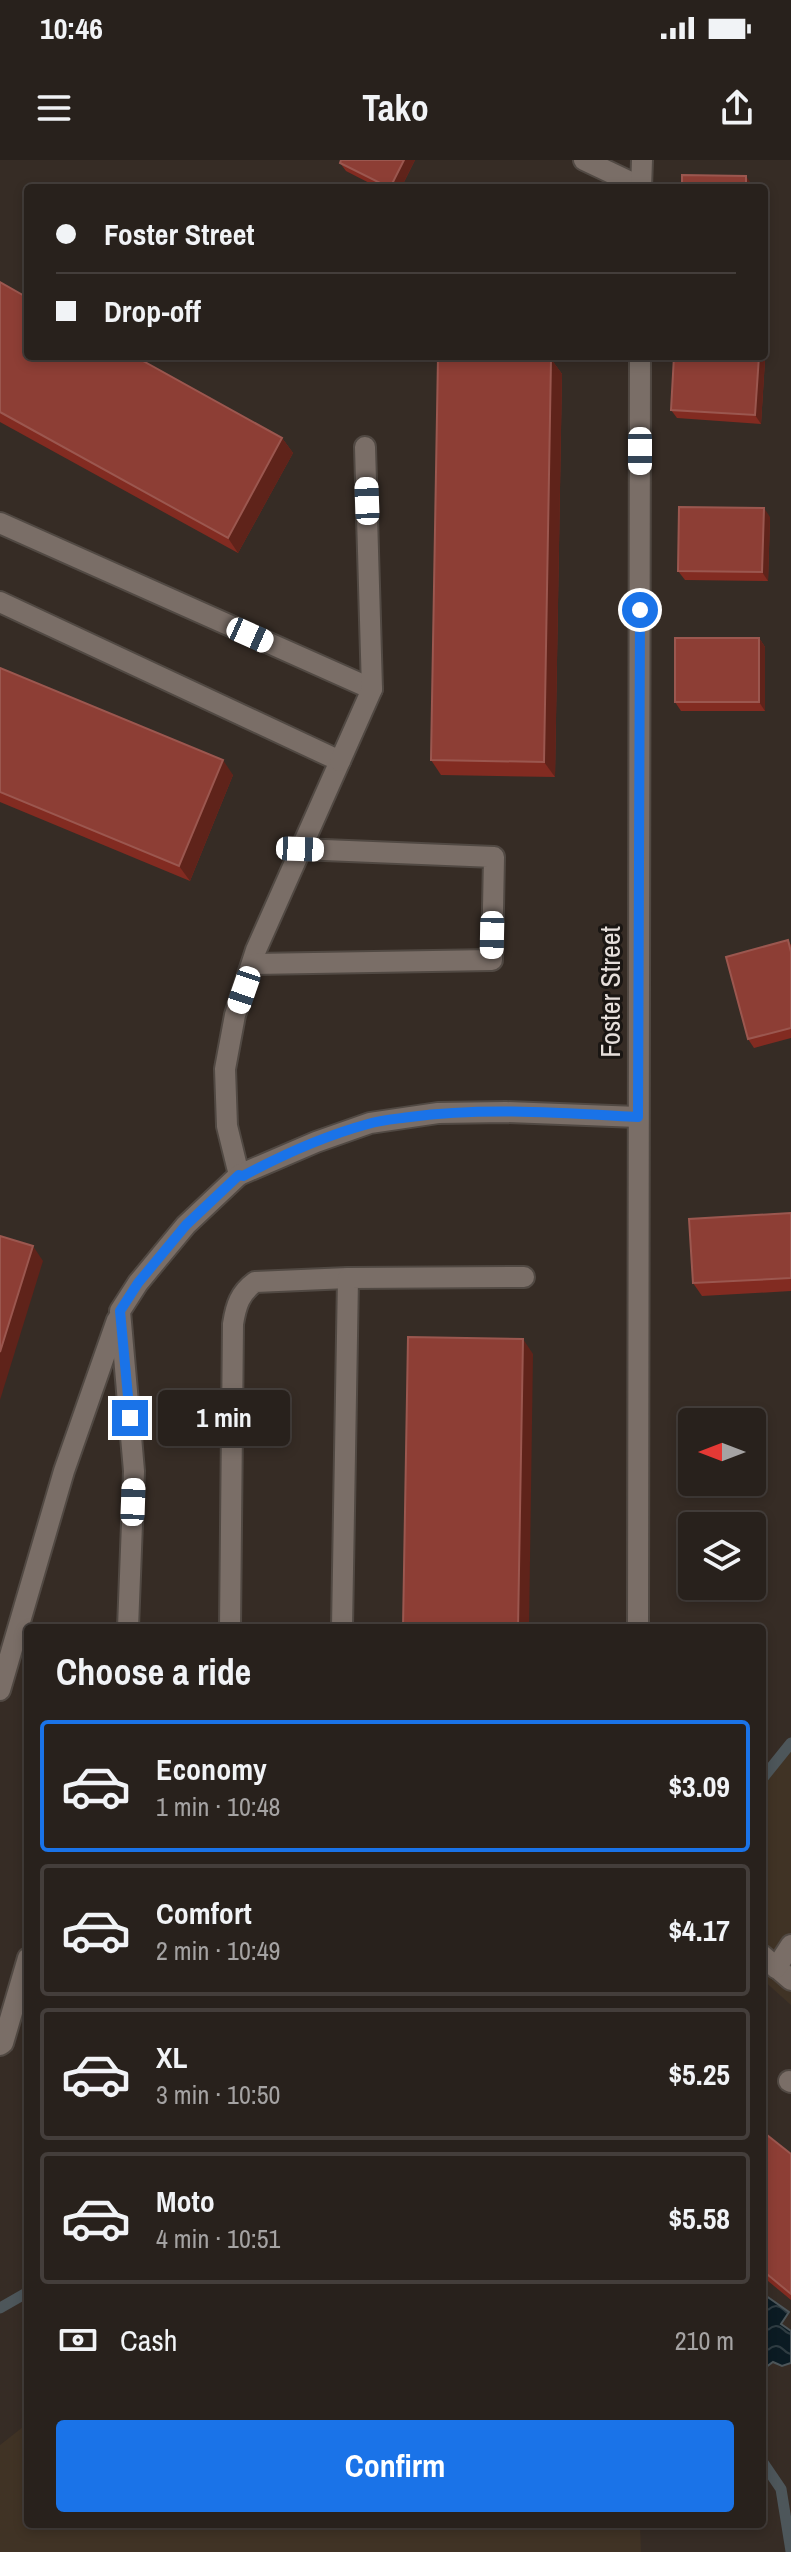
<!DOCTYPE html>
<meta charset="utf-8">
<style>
body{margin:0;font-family:"Archivo Narrow",sans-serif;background:#302925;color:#f1f3f6;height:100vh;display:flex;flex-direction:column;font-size:30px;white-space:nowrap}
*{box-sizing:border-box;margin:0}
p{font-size:26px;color:#a5a3a3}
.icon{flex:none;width:44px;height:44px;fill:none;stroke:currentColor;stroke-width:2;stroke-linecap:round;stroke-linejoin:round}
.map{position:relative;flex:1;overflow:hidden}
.details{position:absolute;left:24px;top:1464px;width:742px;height:904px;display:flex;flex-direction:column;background:#28211c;border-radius:8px;box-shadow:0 4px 12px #0003,0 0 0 2px #443e3b}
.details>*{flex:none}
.top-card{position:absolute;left:24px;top:24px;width:744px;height:176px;border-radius:8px;box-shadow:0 4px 12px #0003,0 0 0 2px #443e3b;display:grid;align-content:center;height:176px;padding:0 32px;background:#28211c}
.needle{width:52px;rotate:270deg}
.tools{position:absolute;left:678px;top:1248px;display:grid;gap:16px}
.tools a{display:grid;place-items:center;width:88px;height:88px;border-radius:8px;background:#28211c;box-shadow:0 4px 12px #0003,0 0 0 2px #443e3b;font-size:40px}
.end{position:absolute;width:36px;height:36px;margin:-18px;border:10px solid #1a73e8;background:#fff;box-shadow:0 0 0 4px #fff}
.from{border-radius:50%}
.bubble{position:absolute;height:56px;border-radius:8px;background:#28211c;box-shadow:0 4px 12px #0003,0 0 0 2px #443e3b;font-size:26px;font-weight:700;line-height:56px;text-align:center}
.car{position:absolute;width:24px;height:48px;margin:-24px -12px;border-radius:10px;box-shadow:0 0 6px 2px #0007;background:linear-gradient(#fff 24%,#345 0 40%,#fff 0 76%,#345 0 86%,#fff 0)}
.top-card b{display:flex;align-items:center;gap:28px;height:76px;font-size:30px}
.top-card b+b{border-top:2px solid #443e3b}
.top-card i{width:20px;height:20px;background:#f1f3f6}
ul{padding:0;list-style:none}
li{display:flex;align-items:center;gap:24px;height:132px;margin:0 16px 12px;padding:0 16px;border:4px solid #443e3b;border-radius:8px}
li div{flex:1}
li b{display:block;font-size:30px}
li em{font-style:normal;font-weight:700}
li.active{border-color:#1a73e8}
li>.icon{width:72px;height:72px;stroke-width:1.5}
h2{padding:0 32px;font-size:36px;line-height:96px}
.pay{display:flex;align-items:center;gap:20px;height:88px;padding:0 32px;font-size:30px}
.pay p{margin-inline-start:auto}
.action{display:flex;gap:16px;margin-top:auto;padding:16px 32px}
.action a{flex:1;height:92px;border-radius:8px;background:#1a73e8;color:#fff;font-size:32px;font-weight:700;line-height:92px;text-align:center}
.status{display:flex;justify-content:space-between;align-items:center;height:56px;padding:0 40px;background:#28211c;direction:ltr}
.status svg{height:22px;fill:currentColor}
header{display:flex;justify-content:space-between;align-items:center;height:104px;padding:0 32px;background:#28211c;font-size:36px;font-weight:700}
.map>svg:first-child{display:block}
.education{fill:#403325}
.water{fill:url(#water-waves);stroke:#4d565a;stroke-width:2}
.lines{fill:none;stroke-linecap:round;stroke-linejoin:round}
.stream{stroke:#4d565a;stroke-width:11}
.minor-casing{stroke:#514943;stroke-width:24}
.minor{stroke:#7a6e67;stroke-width:20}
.wall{fill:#822b21}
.shaded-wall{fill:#5f231a}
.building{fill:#8d3e35;stroke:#9b574f;stroke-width:2}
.route{stroke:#1a73e8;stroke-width:10}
.labels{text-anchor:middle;stroke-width:6;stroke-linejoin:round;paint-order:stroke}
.street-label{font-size:28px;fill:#e6dfdb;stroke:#1a1613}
</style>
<div class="status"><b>10:46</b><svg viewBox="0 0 49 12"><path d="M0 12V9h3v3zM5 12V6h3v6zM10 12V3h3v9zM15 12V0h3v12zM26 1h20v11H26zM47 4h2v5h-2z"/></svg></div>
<header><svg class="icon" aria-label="menu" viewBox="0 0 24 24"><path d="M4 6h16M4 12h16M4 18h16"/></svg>Tako<svg class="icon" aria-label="share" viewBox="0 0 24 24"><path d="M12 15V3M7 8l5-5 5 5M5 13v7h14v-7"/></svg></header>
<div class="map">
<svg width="791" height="2392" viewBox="0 0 791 2392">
<defs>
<pattern id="water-waves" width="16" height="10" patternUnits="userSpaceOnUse" patternTransform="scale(2)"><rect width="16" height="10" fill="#0b1b23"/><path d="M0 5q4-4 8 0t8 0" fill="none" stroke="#2f3c42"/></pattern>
</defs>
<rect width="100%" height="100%" fill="#362c25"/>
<g class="education">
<polygon points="791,1591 791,1845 762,1819 762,1621"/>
<polygon points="28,2263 28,2364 640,2364 641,2392 0,2392 0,2285"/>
</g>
<polygon class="water" points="762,2133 789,2152 781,2164 791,2171 791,2203 782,2206 773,2202 762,2210"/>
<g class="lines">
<g class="stream">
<polyline points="762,1619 791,1583"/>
<polyline points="0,2148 28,2132"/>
<polyline points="762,2301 781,2329 791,2391"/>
</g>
<g class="minor-casing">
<g id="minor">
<polyline points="584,0 641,27"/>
<polyline points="641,28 642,0"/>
<polyline points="0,363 372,529"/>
<polyline points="0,442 340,601 256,790 235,855 225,909 227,966 239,1015 186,1065 138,1123 120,1151 134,1311 128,1468"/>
<polyline points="340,601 372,529 365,287"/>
<polyline points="253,804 492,800 494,697 300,689"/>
<polyline points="239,1015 316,982 370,963 438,953 506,952 638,957"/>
<path d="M230,1468L233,1164C236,1145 240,1133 255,1122L348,1118"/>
<polyline points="342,1468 348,1118 524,1117"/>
<polyline points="638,1468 640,196"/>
<polyline points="0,1530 64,1311 117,1160"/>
<polyline points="762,1795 791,1820"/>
<polyline points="776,1808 791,1785"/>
<polyline points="0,1885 3,1883 28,1798"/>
<polyline points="789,1921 791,1922"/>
</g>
</g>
<use href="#minor" class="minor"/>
</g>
<g class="wall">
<polygon points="341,0 415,0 401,28 379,28 346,11 340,3"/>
<polygon points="0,122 282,278 293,293 238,393 0,262"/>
<polygon points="674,196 762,196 765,200 761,264 677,258 671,250"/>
<polygon points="551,199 562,214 555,617 441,615 431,600"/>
<polygon points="770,357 768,421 685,420 678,411"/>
<polygon points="759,478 765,487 765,551 681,551 675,542"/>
<polygon points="0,508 233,615 190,721 0,642"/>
<polygon points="788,780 791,785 791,878 754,888 748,879"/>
<polygon points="791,1053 791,1131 702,1136 693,1123"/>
<polygon points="762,1971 791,1994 791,2140 762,2116"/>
</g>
<g class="shaded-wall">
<polygon points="404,0 415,0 401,28 390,28"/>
<polygon points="746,16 752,25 752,28 746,28"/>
<polygon points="759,196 762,196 765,200 761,264 755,255"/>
<polygon points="551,199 562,214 555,617 544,602"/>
<polygon points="282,278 293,293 238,393 228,378"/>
<polygon points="764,348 770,357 768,421 762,412"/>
<polygon points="759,478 765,487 765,551 759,542"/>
<polygon points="223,600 233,615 190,721 179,706"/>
<polygon points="33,1086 43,1101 0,1240 0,1192"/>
<polygon points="523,1179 533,1194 529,1468 518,1468"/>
</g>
<g class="building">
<polygon points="341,0 404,0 390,28 340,3"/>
<polygon points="682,15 746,16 746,28 682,28"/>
<polygon points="0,122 28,138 28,196 134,196 282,278 228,378 0,252"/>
<polygon points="674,196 759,196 755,255 671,250"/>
<polygon points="438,197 551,199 544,602 431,600"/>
<polygon points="679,347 764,348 762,412 678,411"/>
<rect x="675" y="478" width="84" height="64"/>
<polygon points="0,508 223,600 179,706 0,632"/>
<polygon points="788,780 791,792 791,868 748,879 726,797"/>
<polygon points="791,1053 791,1118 693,1123 689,1059"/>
<polygon points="0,1076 33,1086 0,1192"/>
<polygon points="408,1177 523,1179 518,1468 403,1468"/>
<polygon points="762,1971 791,1994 791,2134 762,2110"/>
</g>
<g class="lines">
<path class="route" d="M130,1258L120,1151L138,1123L186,1065L239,1015L243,1016C282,995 324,976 368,964C381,960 396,959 410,957C485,947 563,953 638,957L640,450"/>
</g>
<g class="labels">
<g class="street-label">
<text transform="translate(610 832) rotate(-90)" y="10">Foster Street</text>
</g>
</g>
</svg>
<div class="tools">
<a><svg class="needle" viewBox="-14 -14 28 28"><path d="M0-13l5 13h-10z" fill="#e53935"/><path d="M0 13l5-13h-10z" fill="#a5a3a3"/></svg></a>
<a><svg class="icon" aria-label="layers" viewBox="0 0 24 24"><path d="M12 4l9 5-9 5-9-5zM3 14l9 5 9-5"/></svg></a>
</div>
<i class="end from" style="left:640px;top:450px"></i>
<i class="end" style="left:130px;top:1258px"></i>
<div class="bubble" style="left:158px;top:1230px;width:132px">1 min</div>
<i class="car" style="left:640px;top:291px;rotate:180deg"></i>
<i class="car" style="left:367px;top:341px;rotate:358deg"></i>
<i class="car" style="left:250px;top:475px;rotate:114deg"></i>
<i class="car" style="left:300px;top:689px;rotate:92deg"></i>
<i class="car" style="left:492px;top:775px;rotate:181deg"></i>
<i class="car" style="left:244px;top:830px;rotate:199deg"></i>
<i class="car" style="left:133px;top:1342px;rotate:2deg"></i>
<div class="top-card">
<b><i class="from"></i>Foster Street</b>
<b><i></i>Drop-off</b>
</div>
<section class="details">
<h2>Choose a ride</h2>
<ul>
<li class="active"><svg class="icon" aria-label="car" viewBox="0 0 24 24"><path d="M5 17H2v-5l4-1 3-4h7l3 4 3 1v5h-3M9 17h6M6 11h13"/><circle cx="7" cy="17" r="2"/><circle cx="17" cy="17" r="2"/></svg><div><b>Economy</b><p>1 min · 10:48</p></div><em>$3.09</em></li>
<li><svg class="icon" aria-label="car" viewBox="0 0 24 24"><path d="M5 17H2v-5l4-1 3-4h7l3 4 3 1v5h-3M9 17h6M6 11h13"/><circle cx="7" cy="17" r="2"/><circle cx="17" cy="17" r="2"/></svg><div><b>Comfort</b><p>2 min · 10:49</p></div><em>$4.17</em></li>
<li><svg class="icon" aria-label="car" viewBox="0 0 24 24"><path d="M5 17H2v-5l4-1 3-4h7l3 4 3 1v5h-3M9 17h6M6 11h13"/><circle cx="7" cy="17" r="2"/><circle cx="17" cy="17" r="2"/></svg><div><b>XL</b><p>3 min · 10:50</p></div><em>$5.25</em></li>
<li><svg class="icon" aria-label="car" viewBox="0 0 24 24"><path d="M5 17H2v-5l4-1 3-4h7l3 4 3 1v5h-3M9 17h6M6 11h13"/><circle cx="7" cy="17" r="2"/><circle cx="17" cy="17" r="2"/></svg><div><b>Moto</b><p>4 min · 10:51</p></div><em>$5.58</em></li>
</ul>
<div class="pay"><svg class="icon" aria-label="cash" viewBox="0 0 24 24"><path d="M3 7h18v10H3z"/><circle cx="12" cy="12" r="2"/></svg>Cash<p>210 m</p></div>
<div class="action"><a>Confirm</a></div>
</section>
</div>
